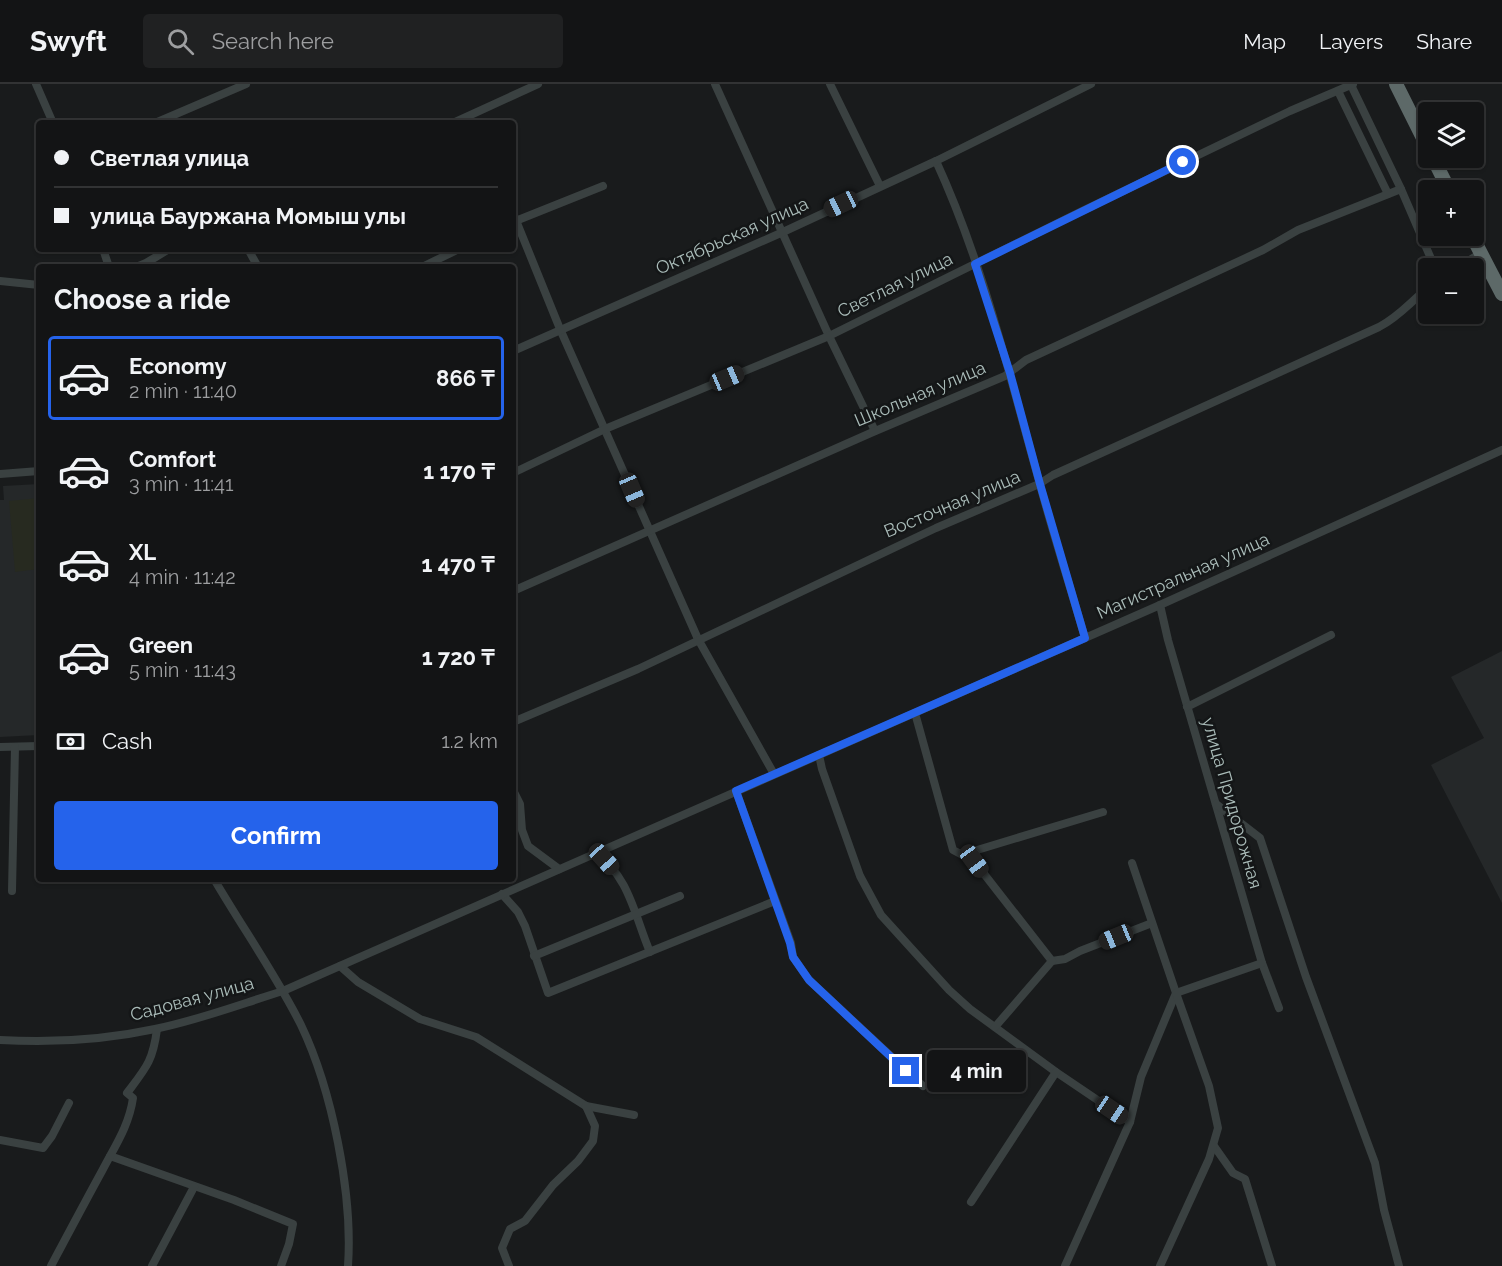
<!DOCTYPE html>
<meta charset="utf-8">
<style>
body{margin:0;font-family:Raleway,sans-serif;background:#202122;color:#f1f3f6;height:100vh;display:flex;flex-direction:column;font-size:22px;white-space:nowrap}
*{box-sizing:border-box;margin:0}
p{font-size:20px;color:#9d9ea0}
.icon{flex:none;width:33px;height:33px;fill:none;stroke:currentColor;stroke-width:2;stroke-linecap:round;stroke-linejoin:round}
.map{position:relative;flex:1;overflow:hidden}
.details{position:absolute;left:36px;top:180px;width:480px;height:618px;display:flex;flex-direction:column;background:#131415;border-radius:6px;box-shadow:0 2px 4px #0004,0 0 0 2px #323334}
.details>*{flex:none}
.guide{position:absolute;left:36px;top:36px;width:480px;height:132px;border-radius:6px;box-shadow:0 2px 4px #0004,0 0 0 2px #323334;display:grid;align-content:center;height:132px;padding:0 18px;background:#131415}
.buttons{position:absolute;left:1418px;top:18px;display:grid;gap:12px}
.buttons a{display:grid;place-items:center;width:66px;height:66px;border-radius:6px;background:#131415;box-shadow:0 2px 4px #0004,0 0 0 2px #323334;font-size:30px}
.end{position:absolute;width:27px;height:27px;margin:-14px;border:8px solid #2563eb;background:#fff;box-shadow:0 0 0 3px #fff}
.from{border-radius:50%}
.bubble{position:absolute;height:42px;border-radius:6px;background:#131415;box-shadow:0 2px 4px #0004,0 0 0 2px #323334;font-size:20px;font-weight:700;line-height:42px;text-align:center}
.car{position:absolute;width:18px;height:36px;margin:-18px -9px;border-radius:8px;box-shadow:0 0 4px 2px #0007;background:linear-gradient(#222 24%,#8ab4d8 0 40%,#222 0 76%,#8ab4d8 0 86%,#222 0)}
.guide b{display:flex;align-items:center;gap:21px;height:57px;font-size:22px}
.guide b+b{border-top:2px solid #323334}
.guide i{width:15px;height:15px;background:#f1f3f6}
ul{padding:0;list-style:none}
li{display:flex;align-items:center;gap:18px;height:84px;margin:0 12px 9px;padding:0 6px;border:3px solid transparent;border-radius:6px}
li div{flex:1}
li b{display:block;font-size:22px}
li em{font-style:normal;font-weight:700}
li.active{border-color:#2563eb}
li>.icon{width:54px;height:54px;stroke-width:1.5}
h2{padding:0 18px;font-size:27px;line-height:72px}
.pay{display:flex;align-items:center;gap:15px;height:66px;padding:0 18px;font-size:22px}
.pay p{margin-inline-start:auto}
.action{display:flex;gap:12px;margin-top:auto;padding:12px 18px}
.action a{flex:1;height:69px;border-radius:6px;background:#2563eb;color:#fff;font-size:24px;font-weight:700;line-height:69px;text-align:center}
header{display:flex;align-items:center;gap:36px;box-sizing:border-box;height:84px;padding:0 30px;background:#131415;border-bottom:2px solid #323334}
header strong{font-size:28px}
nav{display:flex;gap:33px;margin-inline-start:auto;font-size:21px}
.search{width:420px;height:54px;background:#202122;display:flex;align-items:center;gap:15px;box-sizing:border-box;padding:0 21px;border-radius:6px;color:#9d9ea0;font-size:22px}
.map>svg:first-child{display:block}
.built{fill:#252829}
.green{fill:#272a20}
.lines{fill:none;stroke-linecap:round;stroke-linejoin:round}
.minor{stroke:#3a4141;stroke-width:8}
.trunk{stroke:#5d6968;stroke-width:14}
.route{stroke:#2563eb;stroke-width:8}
.labels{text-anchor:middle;stroke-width:5;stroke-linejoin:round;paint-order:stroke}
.street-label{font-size:18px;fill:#aabcb9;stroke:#141617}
</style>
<header>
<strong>Swyft</strong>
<div class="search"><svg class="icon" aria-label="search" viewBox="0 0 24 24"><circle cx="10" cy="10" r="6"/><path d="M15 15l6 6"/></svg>Search here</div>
<nav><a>Map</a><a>Layers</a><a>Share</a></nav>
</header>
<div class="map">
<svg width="1502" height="1182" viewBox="0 0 1502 1182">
<rect width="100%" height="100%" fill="#191b1c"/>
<g class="built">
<polygon points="39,400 39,651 0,653 0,416 4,416 3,402"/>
<polygon points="1502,567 1502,819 1431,681 1484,654 1451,593"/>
</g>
<polygon class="green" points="39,414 39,485 15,488 9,417"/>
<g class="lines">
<g class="minor">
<polyline points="36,0 53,39"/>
<polyline points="715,0 829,252 875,347"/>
<polyline points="830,0 880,102"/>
<polyline points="1351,1 1401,105 1435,184"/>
<polyline points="1338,7 1388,110"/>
<polyline points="155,39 246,0"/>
<polyline points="453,39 538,0"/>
<path d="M936,77C983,179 1009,290 1039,397C1053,450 1070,502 1085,554"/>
<polyline points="513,129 560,245 698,555 774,690"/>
<polyline points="513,138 603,102"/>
<polyline points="103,165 109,183"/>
<polyline points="248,165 258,183"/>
<polyline points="136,183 146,179 169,165"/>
<polyline points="422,183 459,165"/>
<polyline points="1457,184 1481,169"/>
<polyline points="0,197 39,201"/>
<polyline points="513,267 783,148 936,77 1091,0"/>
<polyline points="513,389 605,345 829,252 1082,127 1290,27 1353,0"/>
<polyline points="0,390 39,387"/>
<polyline points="513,507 873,348 1005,292 1026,276 1263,166 1298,146 1401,105"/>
<polyline points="1160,521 1168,556 1262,879 1279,924"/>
<polyline points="1187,623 1331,551"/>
<polyline points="915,629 953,766 974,777 1052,877 1065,875 1080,867 1152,839"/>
<path d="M513,638L638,585L936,444L1039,400L1053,391L1379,243C1400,232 1410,218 1428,204"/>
<polyline points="0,663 39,662"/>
<polyline points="819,671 822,685 860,792 881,831 949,906 970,925 1056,988 1130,1038"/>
<polyline points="513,706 520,720 522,746 528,762 559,785"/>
<polyline points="736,707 791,859 793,873 809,896 923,1002"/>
<polyline points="1216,720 1260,754 1306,893 1375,1079 1384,1126 1399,1182"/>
<path d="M595,769C629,791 635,833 650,868"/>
<polyline points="964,770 1103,728"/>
<path d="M214,795C242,843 276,891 301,941C332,1006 353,1110 348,1182"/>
<polyline points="12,807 15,663"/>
<polyline points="502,810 518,828 525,842 548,909 775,817"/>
<polyline points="534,872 680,812"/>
<polyline points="340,882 358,898 420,935 476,953 586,1022 634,1031"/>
<polyline points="995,943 1052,877"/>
<path d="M0,956C52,959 104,956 155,945C199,936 241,920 283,907L1160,521L1502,366"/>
<polyline points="0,1056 43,1064 52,1052 69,1019"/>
<polyline points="1214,1062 1233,1089 1245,1095 1272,1182"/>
<polyline points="110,1072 234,1116 293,1140 289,1160 281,1182"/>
<polyline points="971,1118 1056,988"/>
<path d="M51,1182C68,1150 85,1118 102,1087C115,1062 129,1042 133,1014L127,1009C146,984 153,977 157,945"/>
<polyline points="152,1182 194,1103"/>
<polyline points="509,1182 502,1164 510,1145 525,1137 553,1101 578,1077 593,1057 595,1042 586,1022"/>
<polyline points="1065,1182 1130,1038 1141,993 1176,909 1132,779"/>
<polyline points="1160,1182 1209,1075 1218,1044 1209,1002 1176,909 1262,879"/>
</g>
<g class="trunk">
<polyline points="1396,0 1428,64"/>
<polyline points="1433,74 1449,106"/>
<polyline points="1472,152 1502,210"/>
</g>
</g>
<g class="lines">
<polyline class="route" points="906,987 809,896 793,873 790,859 736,707 1085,554 1040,400 1010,289 975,180 1183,78"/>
</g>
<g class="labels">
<g class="street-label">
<text transform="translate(732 152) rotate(-24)" y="6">Октябрьская улица</text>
<text transform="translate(895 201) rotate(-26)" y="6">Светлая улица</text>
<text transform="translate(920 310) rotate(-23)" y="6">Школьная улица</text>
<text transform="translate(952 420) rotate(-23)" y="6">Восточная улица</text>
<text transform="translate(1183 492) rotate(-24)" y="6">Магистральная улица</text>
<text transform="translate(1232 719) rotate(74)" y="6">улица Придорожная</text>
<text transform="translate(192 915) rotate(-15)" y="6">Садовая улица</text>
</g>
</g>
</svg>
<div class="buttons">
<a><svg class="icon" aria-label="layers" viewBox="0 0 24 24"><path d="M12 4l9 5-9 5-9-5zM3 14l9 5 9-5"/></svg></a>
<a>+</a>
<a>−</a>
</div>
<i class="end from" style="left:1183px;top:78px"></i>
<i class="end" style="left:906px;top:987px"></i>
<div class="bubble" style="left:927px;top:966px;width:99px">4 min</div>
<i class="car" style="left:841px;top:120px;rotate:245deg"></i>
<i class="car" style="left:727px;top:294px;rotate:67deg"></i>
<i class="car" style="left:632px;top:406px;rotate:157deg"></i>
<i class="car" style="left:604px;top:775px;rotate:138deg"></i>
<i class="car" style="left:974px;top:777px;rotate:144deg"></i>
<i class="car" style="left:1116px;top:853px;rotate:248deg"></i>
<i class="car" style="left:1112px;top:1026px;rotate:124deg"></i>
<div class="guide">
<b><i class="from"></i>Светлая улица</b>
<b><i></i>улица Бауржана Момыш улы</b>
</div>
<section class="details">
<h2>Choose a ride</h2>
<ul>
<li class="active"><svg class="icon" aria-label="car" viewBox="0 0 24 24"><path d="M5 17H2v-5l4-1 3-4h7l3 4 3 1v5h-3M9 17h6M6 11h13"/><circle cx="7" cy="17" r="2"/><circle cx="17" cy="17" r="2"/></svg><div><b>Economy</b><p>2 min · 11:40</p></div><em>866 ₸</em></li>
<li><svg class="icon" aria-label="car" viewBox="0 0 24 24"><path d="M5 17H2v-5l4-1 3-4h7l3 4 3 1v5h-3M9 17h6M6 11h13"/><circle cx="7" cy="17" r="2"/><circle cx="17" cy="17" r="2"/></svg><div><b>Comfort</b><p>3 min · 11:41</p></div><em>1 170 ₸</em></li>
<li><svg class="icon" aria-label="car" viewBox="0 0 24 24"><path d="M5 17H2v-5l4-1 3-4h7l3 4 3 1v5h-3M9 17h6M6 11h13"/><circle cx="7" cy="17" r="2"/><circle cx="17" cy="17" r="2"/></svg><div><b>XL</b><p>4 min · 11:42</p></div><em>1 470 ₸</em></li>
<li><svg class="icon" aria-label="car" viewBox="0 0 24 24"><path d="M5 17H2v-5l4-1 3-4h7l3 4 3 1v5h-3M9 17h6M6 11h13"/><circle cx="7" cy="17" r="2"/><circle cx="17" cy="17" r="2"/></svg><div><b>Green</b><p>5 min · 11:43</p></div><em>1 720 ₸</em></li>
</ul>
<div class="pay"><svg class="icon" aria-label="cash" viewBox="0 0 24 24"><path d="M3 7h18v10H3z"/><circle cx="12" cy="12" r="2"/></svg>Cash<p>1.2 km</p></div>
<div class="action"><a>Confirm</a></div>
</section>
</div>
